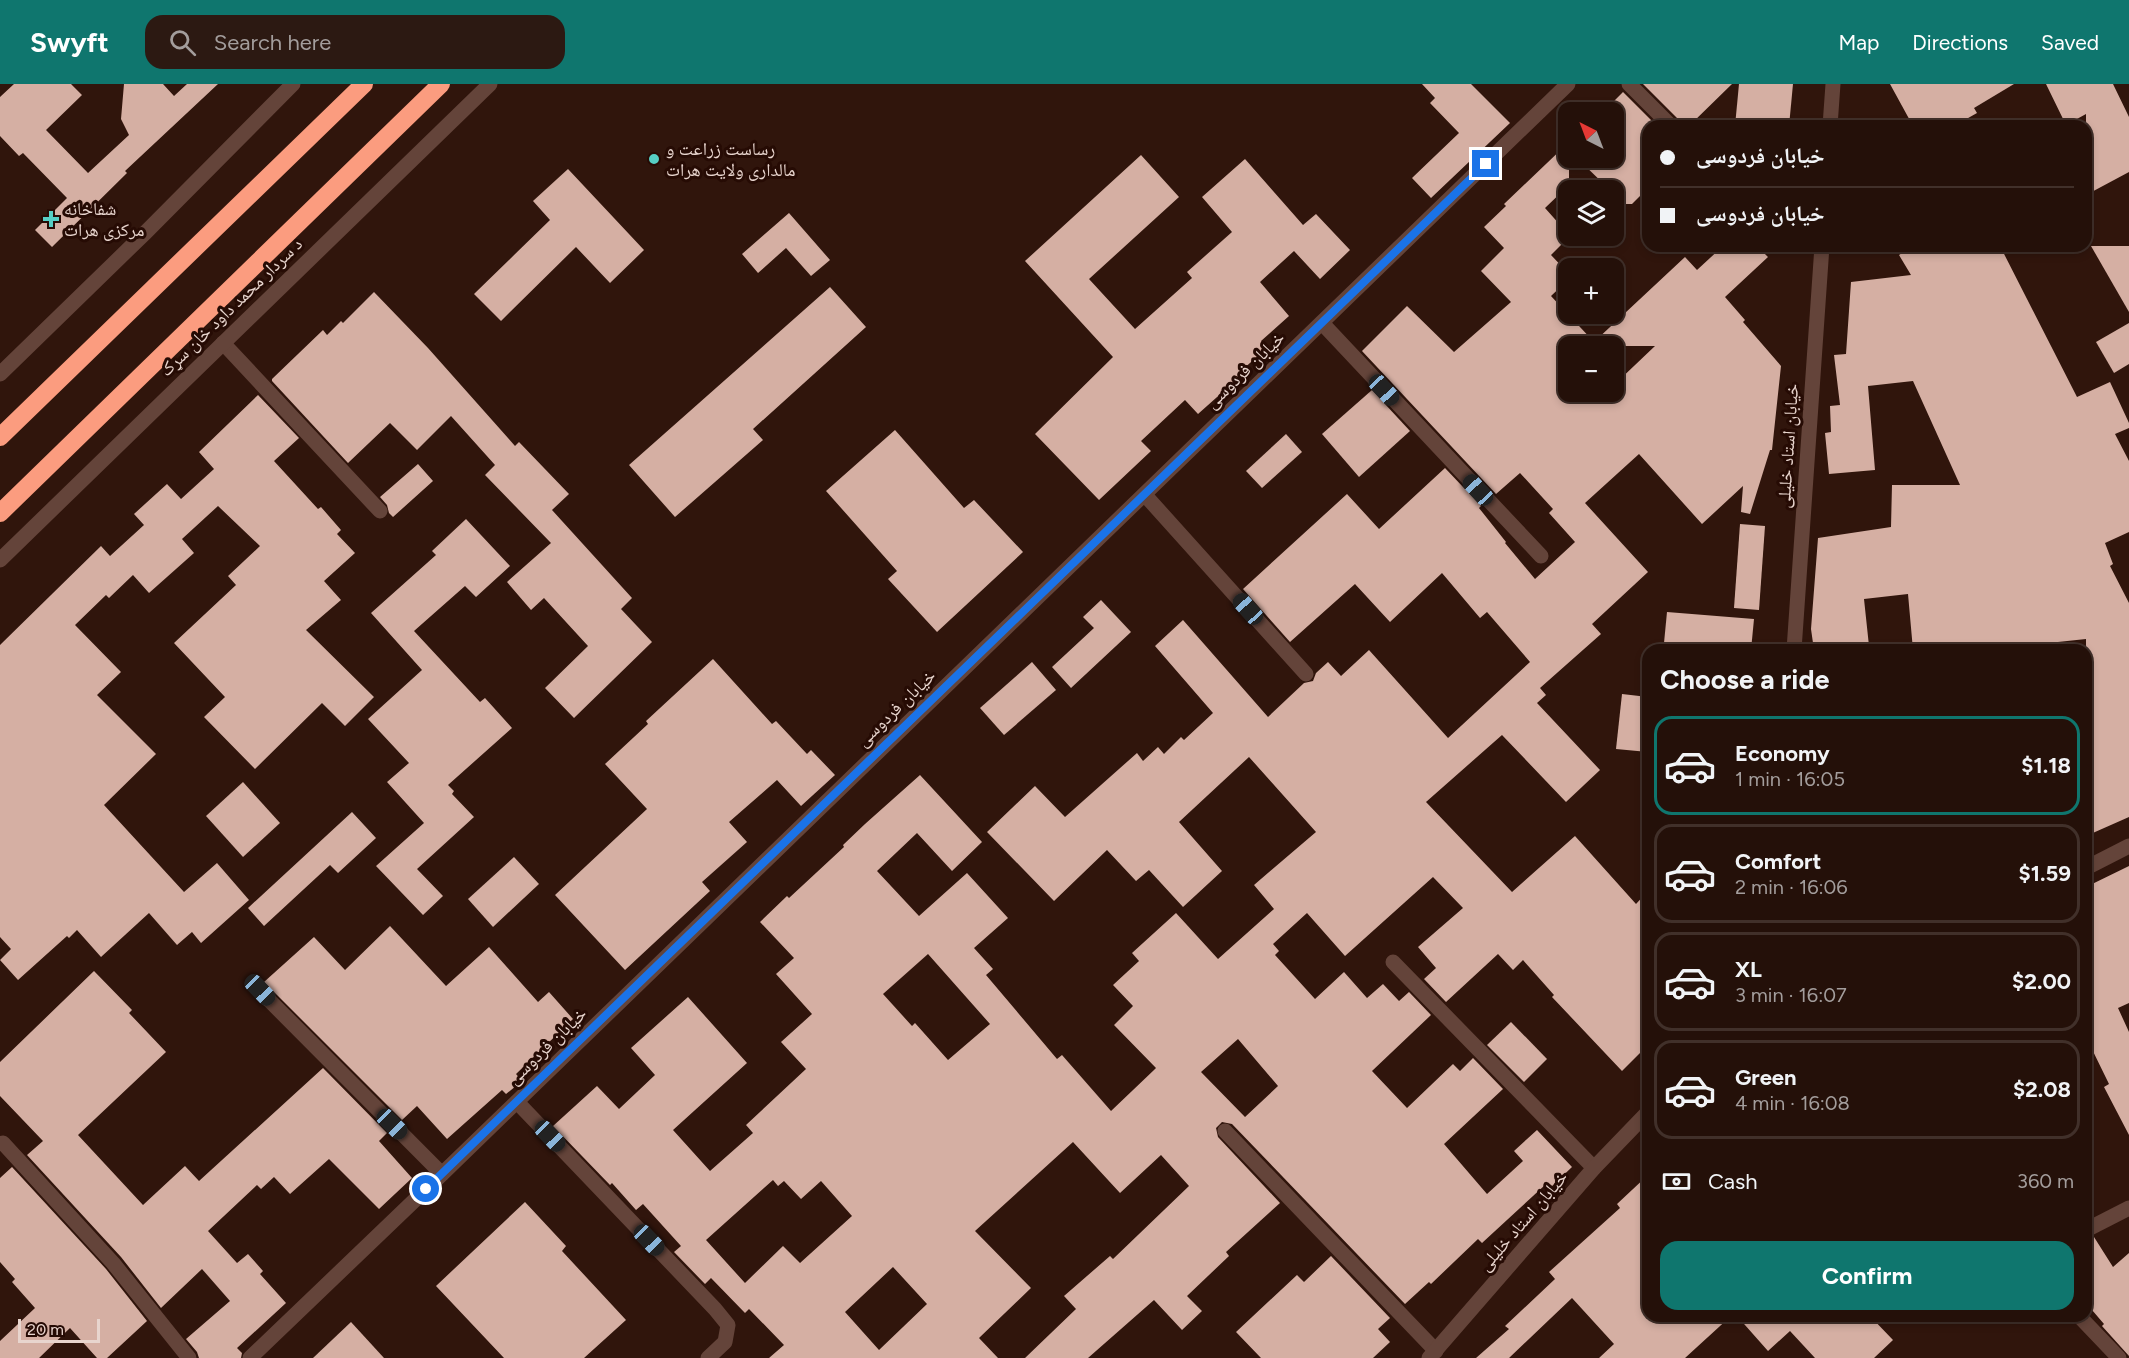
<!DOCTYPE html>
<meta charset="utf-8">
<style>
body{margin:0;font-family:Figtree,"Noto Naskh Arabic",sans-serif;background:#2c1912;color:#f1f3f6;height:100vh;display:flex;flex-direction:column;font-size:22px;white-space:nowrap}
*{box-sizing:border-box;margin:0}
p{font-size:20px;color:#a39d9c}
.icon{flex:none;width:33px;height:33px;fill:none;stroke:currentColor;stroke-width:2;stroke-linecap:round;stroke-linejoin:round}
.map{position:relative;flex:1;overflow:hidden}
.sheet{position:absolute;left:1642px;top:560px;width:450px;height:678px;display:flex;flex-direction:column;background:#241009;border-radius:18px;box-shadow:0 3px 9px #0003,0 0 0 2px #41302a}
.sheet>*{flex:none}
.banner{position:absolute;left:1642px;top:36px;width:450px;height:132px;border-radius:18px;box-shadow:0 3px 9px #0003,0 0 0 2px #41302a;display:grid;align-content:center;height:132px;padding:0 18px;background:#241009}
.needle{width:39px;rotate:318deg}
.buttons{position:absolute;left:1558px;top:18px;display:grid;gap:12px}
.buttons a{display:grid;place-items:center;width:66px;height:66px;border-radius:12px;background:#241009;box-shadow:0 3px 9px #0003,0 0 0 2px #41302a;font-size:30px}
.scale{position:absolute;left:18px;bottom:15px;width:82px;box-sizing:border-box;padding-left:6px;border:3px solid #e8d5ce;border-top:0;font-size:16px;line-height:21px;white-space:nowrap;color:#e8d5ce;-webkit-text-stroke:4px #260b04;paint-order:stroke}
.end{position:absolute;width:27px;height:27px;margin:-14px;border:8px solid #1a73e8;background:#fff;box-shadow:0 0 0 3px #fff}
.from{border-radius:50%}
.car{position:absolute;width:18px;height:36px;margin:-18px -9px;border-radius:8px;box-shadow:0 0 4px 2px #0007;background:linear-gradient(#222 24%,#8ab4d8 0 40%,#222 0 76%,#8ab4d8 0 86%,#222 0)}
.banner b{display:flex;align-items:center;gap:21px;height:57px;font-size:22px}
.banner b+b{border-top:2px solid #41302a}
.banner i{width:15px;height:15px;background:#f1f3f6}
ul{padding:0;list-style:none}
li{display:flex;align-items:center;gap:18px;height:99px;margin:0 12px 9px;padding:0 6px;border:3px solid #41302a;border-radius:18px}
li div{flex:1}
li b{display:block;font-size:22px}
li em{font-style:normal;font-weight:700}
li.active{border-color:#0f766e}
li>.icon{width:54px;height:54px;stroke-width:1.5}
h2{padding:0 18px;font-size:27px;line-height:72px}
.pay{display:flex;align-items:center;gap:15px;height:66px;padding:0 18px;font-size:22px}
.pay p{margin-inline-start:auto}
.button{display:flex;gap:12px;margin-top:auto;padding:12px 18px}
.button a{flex:1;height:69px;border-radius:18px;background:#0f766e;color:#fff;font-size:24px;font-weight:700;line-height:69px;text-align:center}
header{display:flex;align-items:center;gap:36px;box-sizing:border-box;height:84px;padding:0 30px;background:#0f766e;color:#fff}
header strong{font-size:28px}
nav{display:flex;gap:33px;margin-inline-start:auto;font-size:21px}
.search{width:420px;height:54px;background:#2c1912;display:flex;align-items:center;gap:15px;box-sizing:border-box;padding:0 21px;border-radius:18px;color:#a39d9c;font-size:22px}
.map>svg:first-child{display:block}
.building{fill:#d5afa3;fill-rule:evenodd}
.lines{fill:none;stroke-linecap:round;stroke-linejoin:round}
.minor{stroke:#64443a;stroke-width:15}
.highway{stroke:#fb9c7f;stroke-width:18}
.route{stroke:#1a73e8;stroke-width:8}
.poi-dot{fill:#56cec4;stroke:#260b04;stroke-width:2}
.labels{text-anchor:middle;stroke-width:6;stroke-linejoin:round;paint-order:stroke}
.poi-label{font-size:18px;fill:#e8d5ce;stroke:#260b04;text-anchor:start}
.street-label{font-size:18px;fill:#e8d5ce;stroke:#260b04}
</style>
<header>
<strong>Swyft</strong>
<div class="search"><svg class="icon" aria-label="search" viewBox="0 0 24 24"><circle cx="10" cy="10" r="6"/><path d="M15 15l6 6"/></svg>Search here</div>
<nav><a>Map</a><a>Directions</a><a>Saved</a></nav>
</header>
<div class="map">
<svg width="2129" height="1274" viewBox="0 0 2129 1274">
<rect width="100%" height="100%" fill="#30150c"/>
<g class="building">
<polygon points="14,0 71,0 82,11 46,46 88,89 129,51 121,35 124,0 163,0 174,12 187,0 218,0 125,87 127,89 52,163 35,146 67,114 23,69 19,72 0,52 0,13"/>
<polygon points="1422,0 1471,0 1510,39 1431,114 1412,94 1459,49 1430,19 1435,14"/>
<polygon points="1643,0 1732,0 1689,42 1680,42 1678,35"/>
<polygon points="1739,0 1793,0 1789,42 1735,42"/>
<polygon points="1890,0 2014,0 1974,24 1977,29 1954,42 1913,42"/>
<polygon points="2046,0 2113,0 2129,33 2129,88 2086,111 2086,30 2066,41"/>
<polygon points="1623,8 1657,42 1648,42 1648,104 1632,120 1624,120 1614,110 1614,106 1610,106 1577,74 1614,74 1614,17"/>
<path d="M1569,58V101L1545,124L1570,152L1551,171L1569,190V195L1551,212L1594,258L1685,173L1697,186L1723,162H1757L1768,173L1725,213L1745,236L1743,238L1781,282L1772,366H1770L1750,430L1741,428L1743,402L1702,440L1639,370L1585,419L1648,488L1592,540L1601,550L1540,604L1546,611L1537,619L1600,686L1566,718L1502,651L1426,718L1512,808L1575,752L1636,820L1648,807V961L1622,987L1552,913L1554,911L1523,876L1513,886L1498,870L1446,918L1424,895L1436,884L1418,863L1463,824L1433,793L1345,872L1307,829L1273,860L1279,867L1275,871L1315,915L1344,888L1367,914L1383,900L1399,917L1409,908L1431,931L1372,987L1407,1024L1453,980L1460,987L1473,974L1503,1005L1444,1060L1487,1110L1523,1077L1514,1067L1537,1046L1572,1083L1549,1105L1545,1101L1482,1159L1478,1155L1431,1200L1429,1198L1405,1220L1232,1040L1222,1038L1216,1044L1218,1053L1280,1119L1226,1168L1229,1172L1187,1212L1202,1227L1182,1246L1154,1216L1088,1274H1025L1076,1225L1064,1212L1110,1172L1113,1175L1189,1102L1161,1071L1120,1109L1073,1058L975,1147L1031,1204L979,1254L998,1274H769L784,1261L749,1225L745,1229L711,1194L705,1200L674,1168L681,1162L643,1120L636,1126L612,1099L610,1101L553,1042L597,1002L619,1025L655,991L631,964L688,913L747,979L673,1046L710,1087L753,1049L746,1041L806,985L781,958L812,930L776,890L794,874L760,838L787,812L789,814L844,763L843,761L865,740L920,691L982,758L952,787L917,749L877,787L919,832L967,789L1008,834L974,864L993,885L986,891L1057,975L1062,971L1111,1027L1154,986L1156,984L1114,941L1133,922L1113,901L1139,877L1132,869L1176,829L1218,875L1274,825L1254,801L1316,748L1249,673L1179,738L1222,787L1183,823L1149,786L1136,797L1107,766L1054,817L987,748L1035,702L1065,733L1137,669L1143,677L1158,663L1164,670L1181,653L1184,656L1213,629L1155,562L1183,536L1268,633L1304,599L1313,597L1316,589L1328,578L1341,592L1369,566L1448,654L1530,578L1487,528L1480,534L1442,489L1390,538L1355,500L1290,558L1243,505L1347,410L1379,445L1445,384L1481,422L1479,424L1506,458L1505,459L1535,495L1575,458L1549,429L1553,425L1520,389L1496,410L1362,267L1407,222L1454,268L1511,218L1481,187L1504,164L1484,143L1506,122L1504,120ZM1556,262H1655L1614,301V308H1607L1601,313L1596,308H1569V277ZM928,870L990,940L948,976L915,939L912,942L883,910ZM1238,955L1278,1002L1245,1033L1201,988ZM773,1096L778,1102L784,1097L801,1115L821,1097L852,1132L800,1179L783,1162L745,1199L706,1156ZM893,1183L927,1220L879,1266L845,1228Z"/>
<polygon points="1141,71 1179,113 1089,195 1135,245 1192,194 1187,188 1232,148 1202,113 1245,75 1303,141 1316,130 1350,166 1320,195 1294,167 1260,198 1289,232 1261,257 1267,264 1242,286 1244,289 1198,330 1185,316 1141,357 1151,367 1099,416 1035,350 1113,273 1025,177"/>
<polygon points="568,85 644,166 610,199 576,163 501,237 474,210 550,136 533,117"/>
<polygon points="789,129 830,176 811,192 786,164 758,189 742,170"/>
<polygon points="1913,162 2000,162 2077,313 2110,298 2129,339 2129,344 2115,350 2129,377 2129,448 2105,459 2113,480 2110,482 2129,519 2129,733 2086,752 2086,555 1982,566 1913,566 1908,510 1864,515 1869,562 1814,566 1811,545 1818,454 1891,443 1892,401 1960,401 1913,297 1868,302 1875,386 1829,390 1825,349 1831,348 1830,322 1840,321 1834,271 1846,270 1851,198 1911,191 1899,171"/>
<polygon points="2091,162 2129,162 2129,228"/>
<polygon points="830,203 866,243 753,345 763,356 675,433 629,381"/>
<polygon points="374,208 428,264 515,362 519,358 569,410 552,426 632,514 621,525 652,558 574,634 545,604 588,562 544,514 531,526 507,498 551,459 485,391 495,381 451,332 417,366 390,339 348,379 272,297 272,295 323,246 327,251 341,237 343,239"/>
<polygon points="2129,239 2129,280 2114,289 2096,258"/>
<polygon points="1372,306 1410,347 1359,393 1322,350"/>
<polygon points="258,311 299,354 274,377 318,425 321,423 341,446 337,450 355,469 324,497 341,516 306,546 374,613 345,642 322,619 255,685 204,633 225,613 174,559 236,501 228,492 260,462 218,422 182,455 194,469 149,509 133,491 109,514 106,511 75,541 121,588 97,611 156,670 104,721 184,808 217,779 249,816 201,859 192,848 177,861 149,829 101,873 77,846 69,854 67,852 18,896 0,876 11,865 0,853 0,561 101,462 110,472 144,441 134,430 167,400 181,415 214,385 199,368"/>
<polygon points="895,346 964,424 974,416 1023,468 937,548 888,495 897,487 826,407"/>
<polygon points="1286,350 1302,368 1262,404 1246,387"/>
<polygon points="418,380 433,397 393,433 389,429 387,421 380,413"/>
<polygon points="466,435 510,482 476,513 465,502 414,547 480,618 485,614 512,644 448,701 454,707 452,710 474,733 417,785 443,812 423,831 376,782 424,739 387,698 409,679 368,635 422,586 371,529 436,471 432,467"/>
<polygon points="1740,440 1765,442 1759,526 1734,524"/>
<polygon points="1101,516 1131,548 1071,604 1052,583 1094,544 1083,533"/>
<polygon points="1667,528 1754,535 1751,566 1664,559"/>
<polygon points="713,575 772,640 776,637 807,670 811,666 835,691 801,722 777,696 729,738 747,758 702,798 710,807 625,886 555,811 647,725 605,680 648,640 646,637"/>
<polygon points="1032,578 1056,606 1004,651 980,624"/>
<polygon points="1622,610 1648,613 1648,668 1616,665"/>
<polygon points="243,698 280,739 243,773 206,732"/>
<polygon points="352,728 376,754 338,789 330,781 264,842 248,824"/>
<polygon points="514,773 539,800 493,843 468,815"/>
<polygon points="2129,782 2129,919 2118,924 2129,948 2129,1051 2104,1003 2109,1000 2086,953 2086,803"/>
<polygon points="390,842 446,902 489,863 538,918 549,908 573,935 516,990 522,997 506,1010 502,1006 447,1055 417,1022 402,1036 264,898 314,853 345,886"/>
<polygon points="94,887 132,926 129,929 166,968 78,1051 143,1121 185,1082 199,1097 323,984 387,1049 379,1057 412,1094 379,1125 329,1075 290,1110 274,1093 261,1105 257,1101 208,1147 237,1179 248,1170 263,1187 260,1190 286,1219 237,1264 242,1269 241,1274 199,1274 197,1268 186,1255 230,1217 202,1185 161,1224 121,1173 27,1071 43,1057 0,1012 0,978"/>
<polygon points="1511,938 1547,975 1524,998 1487,961"/>
<polygon points="12,1083 106,1185 147,1237 107,1274 97,1274 70,1244 39,1274 0,1274 0,1257 35,1224 12,1198 15,1195 0,1178 0,1094"/>
<polygon points="1648,1091 1648,1232 1731,1232 1685,1274 1599,1274 1614,1260 1572,1214 1509,1274 1476,1274 1509,1245 1505,1242 1555,1195 1549,1188 1620,1124 1617,1120"/>
<polygon points="525,1118 566,1162 562,1167 626,1236 584,1274 504,1274 436,1202"/>
<polygon points="2094,1153 2113,1183 2129,1169 2129,1272 2102,1242 2104,1240 2086,1219 2086,1156"/>
<polygon points="1331,1172 1390,1234 1378,1245 1390,1258 1373,1274 1261,1274 1236,1248 1297,1191 1304,1198"/>
<polygon points="1737,1232 1870,1232 1893,1256 1874,1274 1815,1274 1790,1247 1768,1267"/>
<polygon points="351,1238 384,1274 313,1274"/>
</g>
<g class="lines">
<g class="minor">
<polyline points="1629,0 1671,42"/>
<polyline points="1830,42 1833,0"/>
<polyline points="1322,239 1541,472"/>
<polyline points="223,259 380,427"/>
<polyline points="0,290 145,149 293,0"/>
<polyline points="1145,411 1306,590"/>
<polyline points="0,476 490,0"/>
<polyline points="1794,566 1822,162"/>
<polyline points="2086,784 2129,762"/>
<polyline points="1393,878 1594,1084"/>
<polyline points="259,906 442,1090"/>
<polyline points="517,1018 715,1225 728,1241 725,1258 708,1274"/>
<polyline points="1225,1047 1436,1267"/>
<polyline points="3,1059 113,1179 189,1274"/>
<polyline points="2086,1146 2129,1124"/>
<polyline points="2079,1232 2119,1274"/>
<polyline points="250,1274 442,1090 1568,0"/>
<polyline points="1429,1274 1594,1084 1648,1028"/>
</g>
<g class="highway">
<polyline points="0,353 364,0"/>
<polyline points="0,429 441,0"/>
</g>
</g>
<g class="lines">
<polyline class="route" points="426,1105 1486,80"/>
</g>
<g class="poi-dot">
<circle cx="654" cy="75" r="6"/>
<path d="M48 126h6v6h6v6h-6v6h-6v-6h-6v-6h6z"/>
</g>
<g class="labels">
<g class="poi-label">
<text x="666" y="71">رساست زراعت و<tspan x="666" dy="21">مالداری ولایت هرات</tspan></text>
<text x="64" y="131">شفاخانه<tspan x="64" dy="21">مرکزی هرات</tspan></text>
</g>
<g class="street-label">
<text transform="translate(231 223) rotate(-44)" y="6">د سردار محمد داود خان سړک</text>
<text transform="translate(1245 286) rotate(-44)" y="6">خیابان فردوسی</text>
<text transform="translate(1788 362) rotate(-86)" y="6">خیابان استاد خلیلی</text>
<text transform="translate(896 624) rotate(-44)" y="6">خیابان فردوسی</text>
<text transform="translate(547 962) rotate(-44)" y="6">خیابان فردوسی</text>
<text transform="translate(1523 1137) rotate(-49)" y="6">خیابان استاد خلیلی</text>
</g>
</g>
</svg>
<div class="buttons">
<a><svg class="needle" viewBox="-14 -14 28 28"><path d="M0-13l5 13h-10z" fill="#e53935"/><path d="M0 13l5-13h-10z" fill="#a39d9c"/></svg></a>
<a><svg class="icon" aria-label="layers" viewBox="0 0 24 24"><path d="M12 4l9 5-9 5-9-5zM3 14l9 5 9-5"/></svg></a>
<a>+</a>
<a>−</a>
</div>
<div class="scale">20 m</div>
<i class="end from" style="left:426px;top:1105px"></i>
<i class="end" style="left:1486px;top:80px"></i>
<i class="car" style="left:1384px;top:306px;rotate:137deg"></i>
<i class="car" style="left:1478px;top:406px;rotate:317deg"></i>
<i class="car" style="left:1248px;top:525px;rotate:318deg"></i>
<i class="car" style="left:260px;top:906px;rotate:136deg"></i>
<i class="car" style="left:392px;top:1040px;rotate:135deg"></i>
<i class="car" style="left:550px;top:1052px;rotate:136deg"></i>
<i class="car" style="left:649px;top:1156px;rotate:136deg"></i>
<div class="banner">
<b><i class="from"></i>خیابان فردوسی</b>
<b><i></i>خیابان فردوسی</b>
</div>
<section class="sheet">
<h2>Choose a ride</h2>
<ul>
<li class="active"><svg class="icon" aria-label="car" viewBox="0 0 24 24"><path d="M5 17H2v-5l4-1 3-4h7l3 4 3 1v5h-3M9 17h6M6 11h13"/><circle cx="7" cy="17" r="2"/><circle cx="17" cy="17" r="2"/></svg><div><b>Economy</b><p>1 min · 16:05</p></div><em>$1.18</em></li>
<li><svg class="icon" aria-label="car" viewBox="0 0 24 24"><path d="M5 17H2v-5l4-1 3-4h7l3 4 3 1v5h-3M9 17h6M6 11h13"/><circle cx="7" cy="17" r="2"/><circle cx="17" cy="17" r="2"/></svg><div><b>Comfort</b><p>2 min · 16:06</p></div><em>$1.59</em></li>
<li><svg class="icon" aria-label="car" viewBox="0 0 24 24"><path d="M5 17H2v-5l4-1 3-4h7l3 4 3 1v5h-3M9 17h6M6 11h13"/><circle cx="7" cy="17" r="2"/><circle cx="17" cy="17" r="2"/></svg><div><b>XL</b><p>3 min · 16:07</p></div><em>$2.00</em></li>
<li><svg class="icon" aria-label="car" viewBox="0 0 24 24"><path d="M5 17H2v-5l4-1 3-4h7l3 4 3 1v5h-3M9 17h6M6 11h13"/><circle cx="7" cy="17" r="2"/><circle cx="17" cy="17" r="2"/></svg><div><b>Green</b><p>4 min · 16:08</p></div><em>$2.08</em></li>
</ul>
<div class="pay"><svg class="icon" aria-label="cash" viewBox="0 0 24 24"><path d="M3 7h18v10H3z"/><circle cx="12" cy="12" r="2"/></svg>Cash<p>360 m</p></div>
<div class="button"><a>Confirm</a></div>
</section>
</div>
